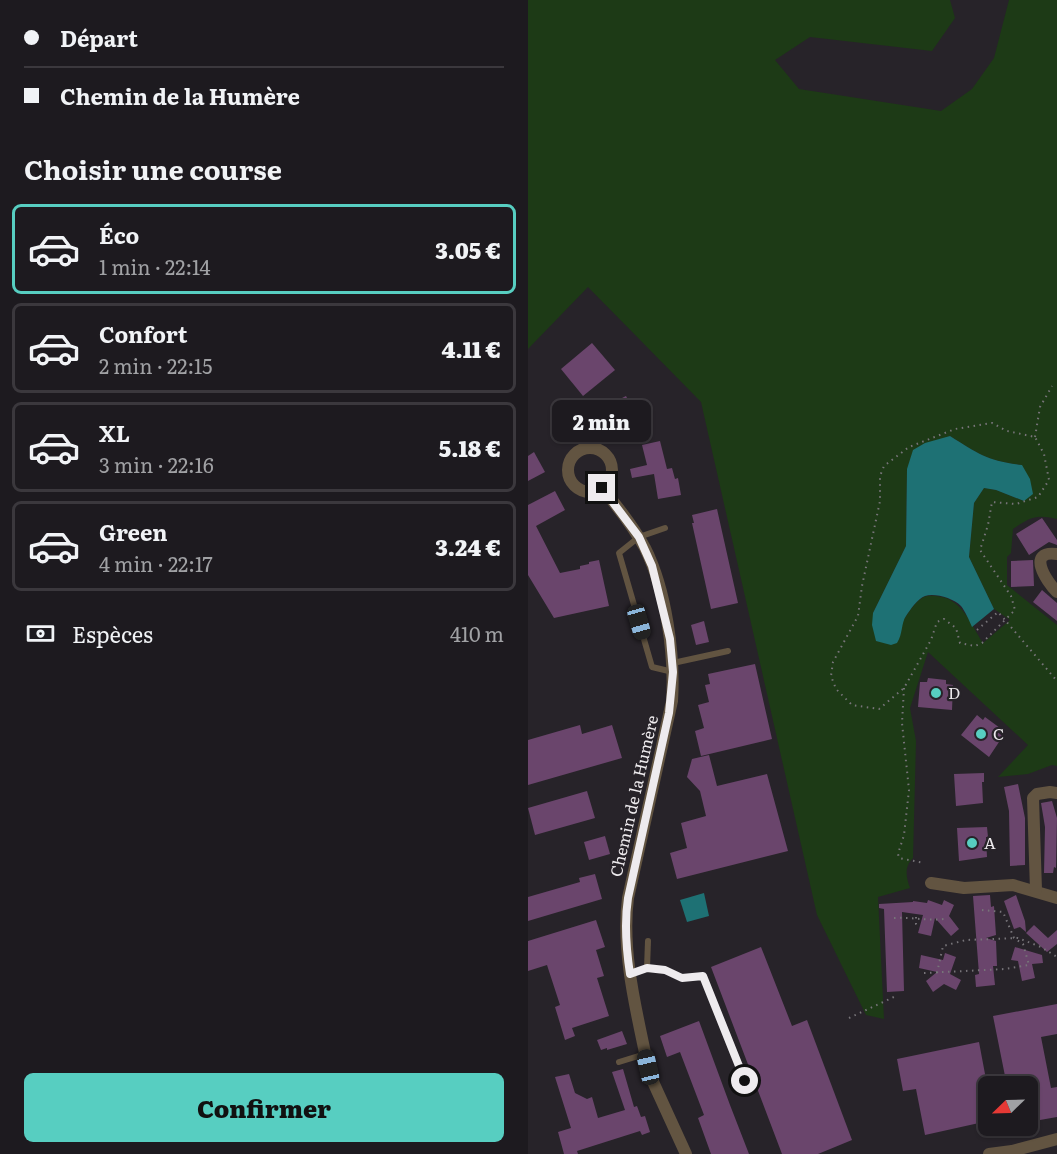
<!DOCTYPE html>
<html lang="fr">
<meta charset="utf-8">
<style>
body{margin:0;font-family:Literata,serif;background:#252328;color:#f1f3f6;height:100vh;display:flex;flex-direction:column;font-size:22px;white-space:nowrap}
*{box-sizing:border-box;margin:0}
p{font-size:20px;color:#a0a1a4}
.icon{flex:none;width:33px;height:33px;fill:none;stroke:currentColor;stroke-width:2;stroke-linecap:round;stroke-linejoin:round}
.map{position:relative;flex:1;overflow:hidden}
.details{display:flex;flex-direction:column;background:#1d1a1f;width:528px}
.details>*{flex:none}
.hud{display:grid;align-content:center;height:132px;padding:0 24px;background:#1d1a1f}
.needle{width:39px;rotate:247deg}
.fabs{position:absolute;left:450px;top:1076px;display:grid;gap:12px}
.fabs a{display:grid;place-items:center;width:60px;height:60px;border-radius:9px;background:#1d1a1f;box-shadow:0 2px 4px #0004,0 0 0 2px #3b383d;font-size:30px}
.end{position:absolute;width:27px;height:27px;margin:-14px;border:8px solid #eeebee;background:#111;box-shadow:0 0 0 3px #111}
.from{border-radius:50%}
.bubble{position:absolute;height:42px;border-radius:9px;background:#1d1a1f;box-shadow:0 2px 4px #0004,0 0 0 2px #3b383d;font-size:20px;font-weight:800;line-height:42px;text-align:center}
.car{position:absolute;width:18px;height:36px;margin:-18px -9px;border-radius:8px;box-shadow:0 0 4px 2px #0007;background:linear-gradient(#222 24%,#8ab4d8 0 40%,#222 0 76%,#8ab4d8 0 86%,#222 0)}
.hud b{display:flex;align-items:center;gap:21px;height:57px;font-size:22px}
.hud b+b{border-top:2px solid #3b383d}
.hud i{width:15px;height:15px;background:#f1f3f6}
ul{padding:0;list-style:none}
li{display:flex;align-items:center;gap:18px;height:90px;margin:0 12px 9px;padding:0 12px;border:3px solid #3b383d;border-radius:9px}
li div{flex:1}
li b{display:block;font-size:22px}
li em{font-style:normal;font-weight:800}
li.current{border-color:#57cec1}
li>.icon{width:54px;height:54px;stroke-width:1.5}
h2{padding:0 24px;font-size:27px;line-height:72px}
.pay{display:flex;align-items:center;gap:15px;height:66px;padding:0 24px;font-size:22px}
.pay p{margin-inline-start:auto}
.primary-button{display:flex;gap:12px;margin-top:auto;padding:12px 24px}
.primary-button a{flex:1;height:69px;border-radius:9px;background:#57cec1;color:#111;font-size:24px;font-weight:800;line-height:69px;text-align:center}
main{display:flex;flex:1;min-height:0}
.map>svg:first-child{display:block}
.green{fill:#1d3a16;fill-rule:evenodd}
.water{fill:#1e7174}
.building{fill:#6a456c}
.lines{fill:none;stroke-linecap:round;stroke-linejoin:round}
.path{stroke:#777479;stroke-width:2;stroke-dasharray:1.5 4.5;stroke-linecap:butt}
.lane{stroke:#625441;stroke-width:6}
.street{stroke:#625441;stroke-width:12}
.route{stroke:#eeebee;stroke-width:8}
.poi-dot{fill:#57cec1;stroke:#272329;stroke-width:2}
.labels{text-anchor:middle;stroke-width:4.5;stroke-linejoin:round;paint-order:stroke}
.poi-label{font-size:16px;fill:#eeebee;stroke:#272329;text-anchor:start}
.street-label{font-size:16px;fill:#eeebee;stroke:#272329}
</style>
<main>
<section class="details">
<div class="hud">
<b><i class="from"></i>Départ</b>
<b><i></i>Chemin de la Humère</b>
</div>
<h2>Choisir une course</h2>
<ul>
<li class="current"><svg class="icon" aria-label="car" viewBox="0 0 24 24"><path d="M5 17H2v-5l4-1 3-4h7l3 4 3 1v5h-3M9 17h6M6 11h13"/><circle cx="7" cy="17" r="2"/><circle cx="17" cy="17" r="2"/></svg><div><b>Éco</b><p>1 min · 22:14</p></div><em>3.05 €</em></li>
<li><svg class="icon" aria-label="car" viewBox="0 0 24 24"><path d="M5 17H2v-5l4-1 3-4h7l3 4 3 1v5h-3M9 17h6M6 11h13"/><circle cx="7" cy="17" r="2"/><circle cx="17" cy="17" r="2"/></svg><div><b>Confort</b><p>2 min · 22:15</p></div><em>4.11 €</em></li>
<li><svg class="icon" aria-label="car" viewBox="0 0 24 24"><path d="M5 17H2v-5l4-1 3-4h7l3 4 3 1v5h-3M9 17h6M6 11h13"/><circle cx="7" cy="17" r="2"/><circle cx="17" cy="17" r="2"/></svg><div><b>XL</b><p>3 min · 22:16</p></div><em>5.18 €</em></li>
<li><svg class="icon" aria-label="car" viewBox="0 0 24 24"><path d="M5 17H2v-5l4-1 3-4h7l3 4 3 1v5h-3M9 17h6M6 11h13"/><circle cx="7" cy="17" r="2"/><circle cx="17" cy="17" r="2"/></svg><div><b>Green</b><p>4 min · 22:17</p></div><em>3.24 €</em></li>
</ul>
<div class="pay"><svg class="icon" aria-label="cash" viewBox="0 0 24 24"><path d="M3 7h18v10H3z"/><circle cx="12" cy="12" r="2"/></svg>Espèces<p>410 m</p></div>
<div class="primary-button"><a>Confirmer</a></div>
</section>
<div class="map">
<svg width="529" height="1154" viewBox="0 0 529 1154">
<rect width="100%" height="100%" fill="#272329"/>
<path class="green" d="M0,0H422L427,18L404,51L282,37L247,60L271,89L413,111L444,89L466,58L481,0H529V519C507,514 503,517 485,529L483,553L479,557V585L529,625V766L524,765L500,774L470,777L500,745L400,652L382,708L388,741L385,858C376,867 378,877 382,888L350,897L356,1019L338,1015L289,915L173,402L60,287L0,349ZM422,436C451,454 459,461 494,465L496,501L468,490L456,488L446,503L441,557L466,609L482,620L455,643C442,623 434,598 408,596C403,596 399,595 394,598C387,602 381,612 376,619L345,613L378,546L379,469Z"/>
<g class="water">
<path d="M422,436C451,454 459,461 494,465L502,479L505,494L496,501L468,490L456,488L446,503L441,557L466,609L444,627C441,620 437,611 433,606C425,598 407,593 397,596C390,598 382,610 378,616C373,623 375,634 369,643L363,645L348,641L344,625L345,613L378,546L379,469L385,450L397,443Z"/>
<polygon points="176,893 181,916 159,922 152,900"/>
</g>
<g class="building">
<polygon points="64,343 87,370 55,396 33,369"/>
<polygon points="98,396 102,404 96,408 104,422 101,427 102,432 89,439 76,415 81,411 78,406"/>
<polygon points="132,441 139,469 144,468 147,479 150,478 153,495 130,499 126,474 104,478 102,469 119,465 114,445"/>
<polygon points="6,452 17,472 0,481 0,456"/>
<polygon points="27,491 37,510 8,526 32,573 52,569 52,566 61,564 61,562 71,560 81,606 26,618 0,575 0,505"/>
<polygon points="189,509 210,603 183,609 164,523 166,523 164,515"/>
<polygon points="514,518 529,540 529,545 521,542 501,555 488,534"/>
<polygon points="505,560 506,586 483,587 483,561"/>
<polygon points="514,590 529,603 529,621 505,602"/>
<polygon points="176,621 181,642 168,645 163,625"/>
<polygon points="227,664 244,739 173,756 167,731 176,728 170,705 181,702 177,685 182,684 180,674"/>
<polygon points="400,678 418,680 418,684 425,685 424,710 390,707 392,682 399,682"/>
<polygon points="449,715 455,720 457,717 472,728 469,732 475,736 461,757 433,735"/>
<polygon points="52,725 54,734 84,725 94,758 0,785 0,740"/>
<polygon points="181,755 189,786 239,774 260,851 149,879 142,853 159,848 153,823 178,816 172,791 159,777 164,759"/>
<polygon points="456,773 456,782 454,782 455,803 428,806 426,774"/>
<polygon points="490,784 497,818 497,865 482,866 481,811 476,787"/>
<polygon points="59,791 67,818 7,835 0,808"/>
<polygon points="524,801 529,818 528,868 526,867 525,873 516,873 517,827 513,803"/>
<polygon points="459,827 460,837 458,837 459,857 431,861 429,828"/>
<polygon points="77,836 82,854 61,860 56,842"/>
<polygon points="67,874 74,899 0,921 0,897 52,882 51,878"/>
<polygon points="462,895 463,907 466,906 468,935 458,938 468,941 469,966 465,966 467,985 448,987 447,975 451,974 445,896"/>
<polygon points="488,895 497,921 498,932 492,927 486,929 476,901"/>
<polygon points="400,900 414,905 416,900 426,905 421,916 431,929 423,936 407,918 403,936 390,933 395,915 374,912 376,991 359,992 356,909 351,908 351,904 385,902 385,901 399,903"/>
<polygon points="68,920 77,947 68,950 76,976 69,978 81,1016 44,1028 47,1036 37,1040 27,1007 32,1005 19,965 0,971 0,941"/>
<polygon points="506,925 520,938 529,930 529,944 519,952 498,933"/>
<polygon points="233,947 264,1026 279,1020 324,1140 290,1154 254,1154 183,967"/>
<polygon points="487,947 514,955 515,963 504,964 507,978 494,981 490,961 483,960"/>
<polygon points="417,953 428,957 422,974 433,980 428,990 416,984 405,992 398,981 409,972 391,968 393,955 415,960"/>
<polygon points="529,1004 529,1034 513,1037 523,1088 529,1087 529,1117 512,1120 510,1113 500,1115 500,1086 479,1086 465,1016"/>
<polygon points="171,1021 202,1105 221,1154 183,1154 170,1118 176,1115 152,1052 139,1057 132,1036"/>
<polygon points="94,1031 99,1044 79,1050 79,1048 73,1050 69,1040"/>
<polygon points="451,1042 460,1090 460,1121 397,1135 388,1089 375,1091 369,1059"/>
<polygon points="95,1069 106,1107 109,1106 113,1117 117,1116 122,1132 114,1135 112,1131 49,1151 50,1154 36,1154 30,1132 43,1128 27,1077 41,1074 47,1093 59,1099 64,1097 70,1118 97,1110 84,1072"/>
</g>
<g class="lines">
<g class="path">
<polyline points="507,437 512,407 524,386"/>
<polyline points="449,630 470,612 477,620 487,610 483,596 452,550 460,525 464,502 488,504 510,497 521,480 516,454 507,437 479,431 464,423 427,429 381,447 356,466 352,476 352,501 334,586 330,616 305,662 303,676 308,689 324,705 351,709 376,688 403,640 409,622 416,619 428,628 432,643 447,646 454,643 477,620 529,681"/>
<polyline points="376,688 374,723 381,790 376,835 370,854 371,858 396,863"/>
<polyline points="388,917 388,924 390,928"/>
<path d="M366,918C383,917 399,921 416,919L418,921"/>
<polyline points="396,973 477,969 501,965 495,944 486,938 475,912 454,910"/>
<polyline points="409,973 415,946 438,940 490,938 513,947 529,957"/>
<polyline points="321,1018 368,996"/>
</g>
<g class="lane">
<polyline points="137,528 111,537 91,553 124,667 145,672"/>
<polyline points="145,663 200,651"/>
<polyline points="119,968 120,941"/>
<polyline points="102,974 119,968 137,970 154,978 175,976 217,1081"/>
<polyline points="91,1062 117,1054"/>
</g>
<g class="street">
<circle cx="62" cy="470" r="22"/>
<path d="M74,488C90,507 105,526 117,548C138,590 147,654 144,701L100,898C93,953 109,1013 120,1067L126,1084L158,1154"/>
<path d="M529,554C498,550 518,581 529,592"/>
<polyline points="403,883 436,888 485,885 529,898"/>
<polyline points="508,890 505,798 509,794 522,792 529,793"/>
<polyline points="461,1154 484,1151 529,1139"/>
</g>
</g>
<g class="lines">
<path class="route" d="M74,488L111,537L124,566L142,639L145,672L141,713L100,898C96,924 98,948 102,974L119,968L137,970L154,978L175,976L217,1081"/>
</g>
<g class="poi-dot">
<circle cx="408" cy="693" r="6"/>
<circle cx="453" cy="734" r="6"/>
<circle cx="444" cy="843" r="6"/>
</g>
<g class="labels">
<g class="poi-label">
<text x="420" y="699">D</text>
<text x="465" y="740">C</text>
<text x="456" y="849">A</text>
</g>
<g class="street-label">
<text transform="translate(106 796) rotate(-77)" y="6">Chemin de la Humère</text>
</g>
</g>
</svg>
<div class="fabs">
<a><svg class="needle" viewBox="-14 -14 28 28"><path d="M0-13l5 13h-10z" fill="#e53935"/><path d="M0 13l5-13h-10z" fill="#a0a1a4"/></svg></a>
</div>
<i class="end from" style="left:217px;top:1081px"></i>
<i class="end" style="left:74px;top:488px"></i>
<div class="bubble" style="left:24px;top:400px;width:99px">2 min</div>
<i class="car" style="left:111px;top:622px;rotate:164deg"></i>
<i class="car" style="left:120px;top:1067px;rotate:347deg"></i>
</div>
</main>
